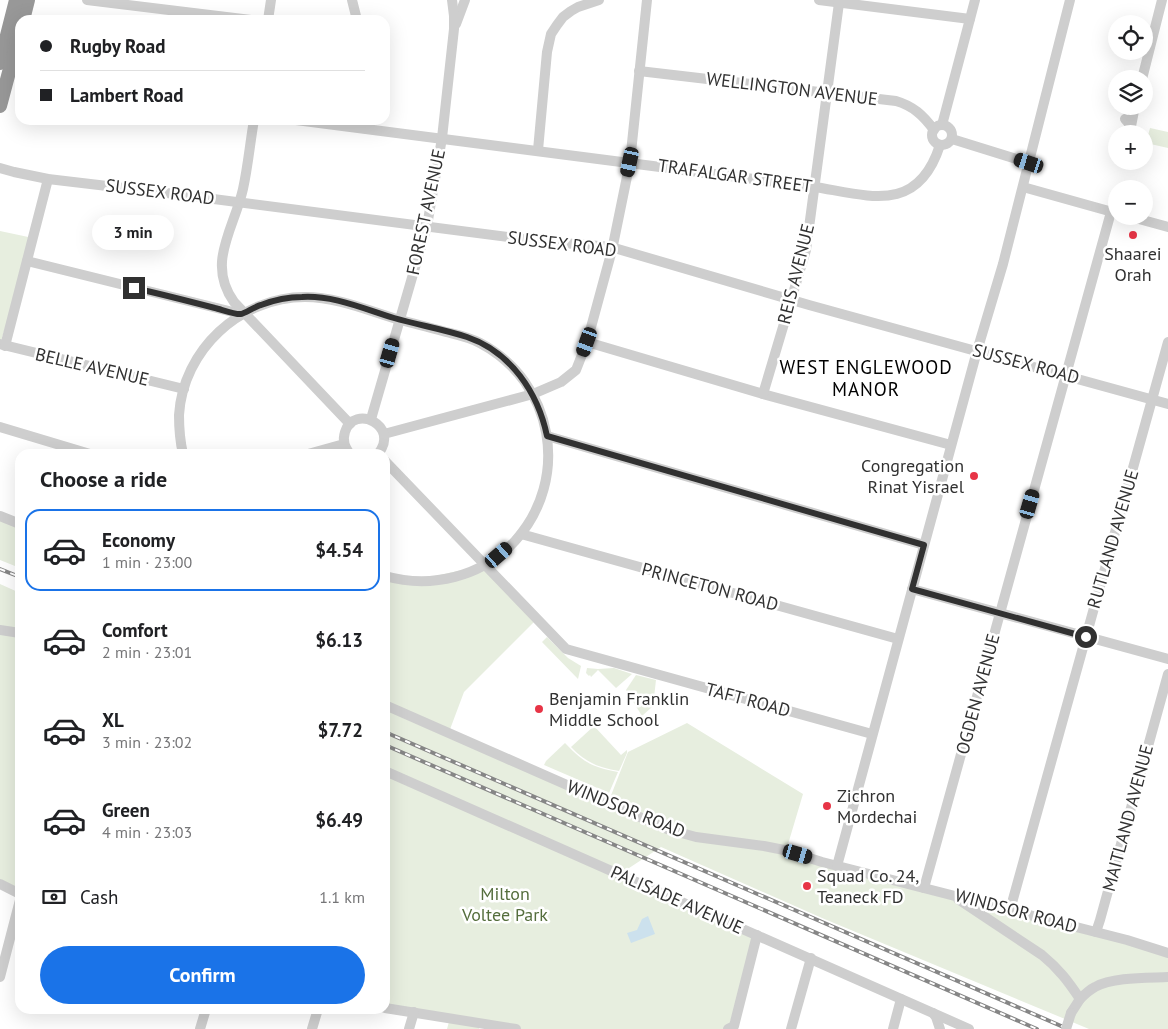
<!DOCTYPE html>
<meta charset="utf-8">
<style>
body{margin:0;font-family:"PT Sans",sans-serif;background:#f6f6f6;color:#202124;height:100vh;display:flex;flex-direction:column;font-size:19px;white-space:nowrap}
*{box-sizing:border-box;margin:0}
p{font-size:16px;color:#757577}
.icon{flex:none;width:28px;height:28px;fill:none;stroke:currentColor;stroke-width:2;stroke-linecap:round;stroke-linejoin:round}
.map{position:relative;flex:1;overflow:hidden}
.sheet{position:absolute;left:15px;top:449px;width:375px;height:565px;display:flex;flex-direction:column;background:#fff;border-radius:15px;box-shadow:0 5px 20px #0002}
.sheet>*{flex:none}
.guide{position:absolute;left:15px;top:15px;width:375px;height:110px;border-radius:15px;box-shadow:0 5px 20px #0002;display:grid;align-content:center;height:110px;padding:0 25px;background:#fff}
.controls{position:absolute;left:1108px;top:15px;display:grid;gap:10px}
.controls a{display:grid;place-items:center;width:45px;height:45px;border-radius:50%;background:#fff;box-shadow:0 5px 20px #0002;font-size:25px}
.end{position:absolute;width:22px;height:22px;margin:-11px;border:6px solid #313131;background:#fff;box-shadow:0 0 0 2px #fff}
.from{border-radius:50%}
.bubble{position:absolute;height:35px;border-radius:18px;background:#fff;box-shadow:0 5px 20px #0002;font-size:16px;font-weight:700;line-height:35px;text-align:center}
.car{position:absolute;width:15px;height:30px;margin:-15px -8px;border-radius:6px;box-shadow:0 0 4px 1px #0007;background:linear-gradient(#222 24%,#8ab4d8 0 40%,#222 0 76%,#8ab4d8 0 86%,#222 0)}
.guide b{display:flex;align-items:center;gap:18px;height:48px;font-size:19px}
.guide b+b{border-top:1px solid #e0e0e0}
.guide i{width:12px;height:12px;background:#202124}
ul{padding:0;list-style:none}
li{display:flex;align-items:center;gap:15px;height:82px;margin:0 10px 8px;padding:0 15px;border:2px solid transparent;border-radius:15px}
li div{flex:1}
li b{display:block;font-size:19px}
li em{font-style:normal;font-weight:700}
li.selected{border-color:#1a73e8}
li>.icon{width:45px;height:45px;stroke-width:1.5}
h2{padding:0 25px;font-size:22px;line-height:60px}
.pay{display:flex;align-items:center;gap:12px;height:55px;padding:0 25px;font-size:19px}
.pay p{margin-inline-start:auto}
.cta{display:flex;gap:10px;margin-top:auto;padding:10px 25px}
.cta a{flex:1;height:58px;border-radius:30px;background:#1a73e8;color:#fff;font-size:20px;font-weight:700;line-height:58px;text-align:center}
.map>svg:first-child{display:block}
.green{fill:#e7eedf}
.water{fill:#cce1ed}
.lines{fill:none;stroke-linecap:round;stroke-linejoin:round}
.minor{stroke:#cecece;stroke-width:10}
.highway{stroke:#989898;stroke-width:14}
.rail-casing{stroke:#868686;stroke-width:4}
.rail{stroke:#fff;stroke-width:2;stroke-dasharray:5.5;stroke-linecap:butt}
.minor-bridge{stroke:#cecece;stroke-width:10}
.route{stroke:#313131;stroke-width:6}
.poi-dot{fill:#e73446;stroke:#fff;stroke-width:2}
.labels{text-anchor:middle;stroke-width:5;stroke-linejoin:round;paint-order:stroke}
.street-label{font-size:18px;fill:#313131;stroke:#fff}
.poi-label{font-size:18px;fill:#313131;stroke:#fff;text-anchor:start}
.park-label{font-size:18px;fill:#556e3d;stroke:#fff}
.neighbourhood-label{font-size:19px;letter-spacing:1px;fill:#000;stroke:#fff}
</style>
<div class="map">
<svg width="1168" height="1029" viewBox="0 0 1168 1029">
<rect width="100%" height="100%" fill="#fff"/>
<g class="green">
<polygon points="1150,128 1168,132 1168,148 1146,143"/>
<polygon points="0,231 33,238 0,344"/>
<polygon points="0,516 20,524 20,568 0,560"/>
<polygon points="485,565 537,619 464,692 449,732 608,803 628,752 687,723 803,794 786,851 1168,953 1168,1029 1089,1029 822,918 661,847 620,874 757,935 728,1029 516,1029 481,1023 479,1029 447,1029 450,1018 385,1008 385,576 412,581"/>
<polygon points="0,584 20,593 20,894 0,884"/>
<polygon points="547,637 568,658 581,666 578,679 542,642"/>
<polygon points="587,668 598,669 614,668 632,674 616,688 598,670 591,677 590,675 589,676 586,673"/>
<polygon points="636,675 656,680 653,706 642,716 626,690"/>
<path d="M594,726L621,755L627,750V753L619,771C599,768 585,762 571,747Z"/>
<path d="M565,743C584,763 592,767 618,772L609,793L544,765L546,761Z"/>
</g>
<polygon class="water" points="648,916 655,934 631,943 627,933 637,930 642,919"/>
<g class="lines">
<g class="minor">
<polyline points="87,0 251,20"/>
<polyline points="352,0 357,20"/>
<polyline points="819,0 970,19"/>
<polyline points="268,20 271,0"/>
<polyline points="456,24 465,0"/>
<path d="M639,71L896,101C913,106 923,115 934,130"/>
<polyline points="1142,79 1162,0"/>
<polyline points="1125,119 1131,126 1135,106"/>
<path d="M254,120C250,143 248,166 243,189C234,229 206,263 234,302L350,424"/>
<path d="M296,120L815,187C870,196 918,214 940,145"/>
<polyline points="942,125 975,0"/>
<circle cx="942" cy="135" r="10"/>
<polyline points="952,139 1029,163"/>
<polyline points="538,150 547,52 551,34 557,25 563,17 571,11 578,7 599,0"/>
<polyline points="0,168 14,172 48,179 175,194 539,241 611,247 809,305 1168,404"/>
<polyline points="1023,187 1116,213"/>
<polyline points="1128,216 1168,227"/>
<polyline points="27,261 241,314"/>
<polyline points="587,342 763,394 951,445"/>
<polyline points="0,344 184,389"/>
<polyline points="5,346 48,179"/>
<polyline points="763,394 806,250 839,3"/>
<polyline points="371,419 427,226 442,138 454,29 454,16 452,0"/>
<polyline points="0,427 90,454"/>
<polyline points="384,434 533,394 561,382 576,370 587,342 612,250 630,162 647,0"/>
<polyline points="547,436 924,545"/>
<path d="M183,454C180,441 179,428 179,415C183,350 240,297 305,297C338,297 369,311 400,320C416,324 431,328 446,332C458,335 469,337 480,343C554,382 571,479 515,541C482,577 431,589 385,576"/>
<polyline points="308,454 344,444"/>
<path d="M350,454C345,447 342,441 345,432C354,403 401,426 378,454"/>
<polyline points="385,461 566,649 872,734"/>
<polyline points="0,516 20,524"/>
<polyline points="521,534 898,639"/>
<polyline points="912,589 1168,659"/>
<polyline points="0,630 20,633"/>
<polyline points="385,705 667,829 696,837 764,846 784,850 822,862 1127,940 1168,953"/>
<polyline points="385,771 969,1029"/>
<polyline points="837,866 977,351 1003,264 1070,0"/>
<polyline points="0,884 20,894"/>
<polyline points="924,888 1111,212"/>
<path d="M958,899L1042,955C1059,969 1068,981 1080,999L1071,1013"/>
<polyline points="1010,910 1168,342"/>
<polyline points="1096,932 1100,920 1168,674"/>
<polyline points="0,977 20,900"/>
<path d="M1080,999C1084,995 1089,990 1095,987C1113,977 1147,978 1168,977"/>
<polyline points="385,1008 516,1029"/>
<polyline points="933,1013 936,1017 940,1029"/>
<polyline points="200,1029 206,1009"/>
<polyline points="312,1029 318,1009"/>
<polyline points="409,1029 414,1012"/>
<polyline points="728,1029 734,1026 757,935"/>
<polyline points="791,1029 811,958"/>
<polyline points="893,1029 901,999"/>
</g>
<g class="highway">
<polyline points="23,20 28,0"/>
<polyline points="0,63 16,0"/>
<polyline points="0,106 20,31"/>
</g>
<g class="rail-casing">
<g id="rail">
<polyline points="0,569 20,577"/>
<polyline points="385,732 1068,1029"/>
<polyline points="385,745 1037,1029"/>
</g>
</g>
<use href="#rail" class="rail"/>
<polyline class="minor-bridge" points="1066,1029 1071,1013"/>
</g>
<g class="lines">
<path class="route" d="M134,288C161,294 188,301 215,308C220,309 236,315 241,314C244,314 256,306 261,305C274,300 288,297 302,297C333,295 364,309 394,318C418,325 443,329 467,337C511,352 538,393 547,436L924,545L912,589L1086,637"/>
</g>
<g class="poi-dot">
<circle cx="1133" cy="235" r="5"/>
<circle cx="974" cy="476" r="5"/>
<circle cx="539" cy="709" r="5"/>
<circle cx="827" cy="806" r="5"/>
<circle cx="807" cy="886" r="5"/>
</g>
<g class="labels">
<g class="street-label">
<text transform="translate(792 89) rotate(7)" y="6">WELLINGTON AVENUE</text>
<text transform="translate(735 176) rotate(8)" y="6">TRAFALGAR STREET</text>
<text transform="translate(160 192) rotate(7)" y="6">SUSSEX ROAD</text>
<text transform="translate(426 212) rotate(-78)" y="6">FOREST AVENUE</text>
<text transform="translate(562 244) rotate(7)" y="6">SUSSEX ROAD</text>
<text transform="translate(796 274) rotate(-76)" y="6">REIS AVENUE</text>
<text transform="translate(1026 364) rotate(15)" y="6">SUSSEX ROAD</text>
<text transform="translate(92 367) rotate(13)" y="6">BELLE AVENUE</text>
<text transform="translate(1113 539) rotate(-74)" y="6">RUTLAND AVENUE</text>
<text transform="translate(710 587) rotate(15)" y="6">PRINCETON ROAD</text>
<text transform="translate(978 694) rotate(-75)" y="6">OGDEN AVENUE</text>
<text transform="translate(748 700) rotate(15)" y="6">TAFT ROAD</text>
<text transform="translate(626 809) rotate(22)" y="6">WINDSOR ROAD</text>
<text transform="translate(1128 818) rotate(-75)" y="6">MAITLAND AVENUE</text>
<text transform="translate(677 900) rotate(24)" y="6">PALISADE AVENUE</text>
<text transform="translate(1016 911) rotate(15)" y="6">WINDSOR ROAD</text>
</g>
<g class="poi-label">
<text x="1133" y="260" text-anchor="middle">Shaarei<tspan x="1133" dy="21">Orah</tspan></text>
<text x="964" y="472" text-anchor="end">Congregation<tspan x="964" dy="21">Rinat Yisrael</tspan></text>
<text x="549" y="705">Benjamin Franklin<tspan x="549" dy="21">Middle School</tspan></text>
<text x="837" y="802">Zichron<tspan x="837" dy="21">Mordechai</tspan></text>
<text x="817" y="882">Squad Co. 24,<tspan x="817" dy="21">Teaneck FD</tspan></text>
</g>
<g class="park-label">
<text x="505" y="900">Milton<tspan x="505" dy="21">Voltee Park</tspan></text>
</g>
<g class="neighbourhood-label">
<text x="866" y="374">WEST ENGLEWOOD<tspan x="866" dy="22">MANOR</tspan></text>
</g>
</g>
</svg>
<div class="controls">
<a><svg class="icon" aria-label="locate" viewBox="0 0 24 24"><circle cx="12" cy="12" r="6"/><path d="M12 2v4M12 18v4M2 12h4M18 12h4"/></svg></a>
<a><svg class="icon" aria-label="layers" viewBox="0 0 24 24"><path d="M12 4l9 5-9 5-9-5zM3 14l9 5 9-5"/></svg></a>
<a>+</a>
<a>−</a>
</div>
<i class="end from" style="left:1086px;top:637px"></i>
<i class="end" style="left:134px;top:288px"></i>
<div class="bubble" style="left:92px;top:215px;width:82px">3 min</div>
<i class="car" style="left:630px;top:162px;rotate:192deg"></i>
<i class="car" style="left:1029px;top:163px;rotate:288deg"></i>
<i class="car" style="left:587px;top:342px;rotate:200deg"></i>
<i class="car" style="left:390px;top:353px;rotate:16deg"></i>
<i class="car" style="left:1030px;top:504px;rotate:16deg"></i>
<i class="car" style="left:499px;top:555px;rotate:49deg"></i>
<i class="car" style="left:798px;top:854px;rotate:106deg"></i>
<div class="guide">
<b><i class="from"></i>Rugby Road</b>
<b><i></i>Lambert Road</b>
</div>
<section class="sheet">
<h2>Choose a ride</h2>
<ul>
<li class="selected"><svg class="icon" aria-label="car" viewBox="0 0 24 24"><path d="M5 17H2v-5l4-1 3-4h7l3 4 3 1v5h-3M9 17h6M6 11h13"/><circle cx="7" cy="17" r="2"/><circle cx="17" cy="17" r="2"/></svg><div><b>Economy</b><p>1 min · 23:00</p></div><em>$4.54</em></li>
<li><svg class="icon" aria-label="car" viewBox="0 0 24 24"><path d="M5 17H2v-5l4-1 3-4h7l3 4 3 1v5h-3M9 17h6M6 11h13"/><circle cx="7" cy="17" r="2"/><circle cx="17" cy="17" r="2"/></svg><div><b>Comfort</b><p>2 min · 23:01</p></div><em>$6.13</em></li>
<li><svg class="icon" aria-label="car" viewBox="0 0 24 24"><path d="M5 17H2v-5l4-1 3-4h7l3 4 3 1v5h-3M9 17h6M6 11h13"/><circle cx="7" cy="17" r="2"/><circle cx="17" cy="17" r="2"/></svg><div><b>XL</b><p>3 min · 23:02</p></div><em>$7.72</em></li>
<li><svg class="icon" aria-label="car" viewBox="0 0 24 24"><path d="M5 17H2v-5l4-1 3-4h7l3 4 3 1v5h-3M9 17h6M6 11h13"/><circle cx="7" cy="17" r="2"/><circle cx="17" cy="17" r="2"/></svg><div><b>Green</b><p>4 min · 23:03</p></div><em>$6.49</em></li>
</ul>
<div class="pay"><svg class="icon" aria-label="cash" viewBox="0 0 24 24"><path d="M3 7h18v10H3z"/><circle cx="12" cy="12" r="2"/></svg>Cash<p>1.1 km</p></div>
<div class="cta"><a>Confirm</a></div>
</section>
</div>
